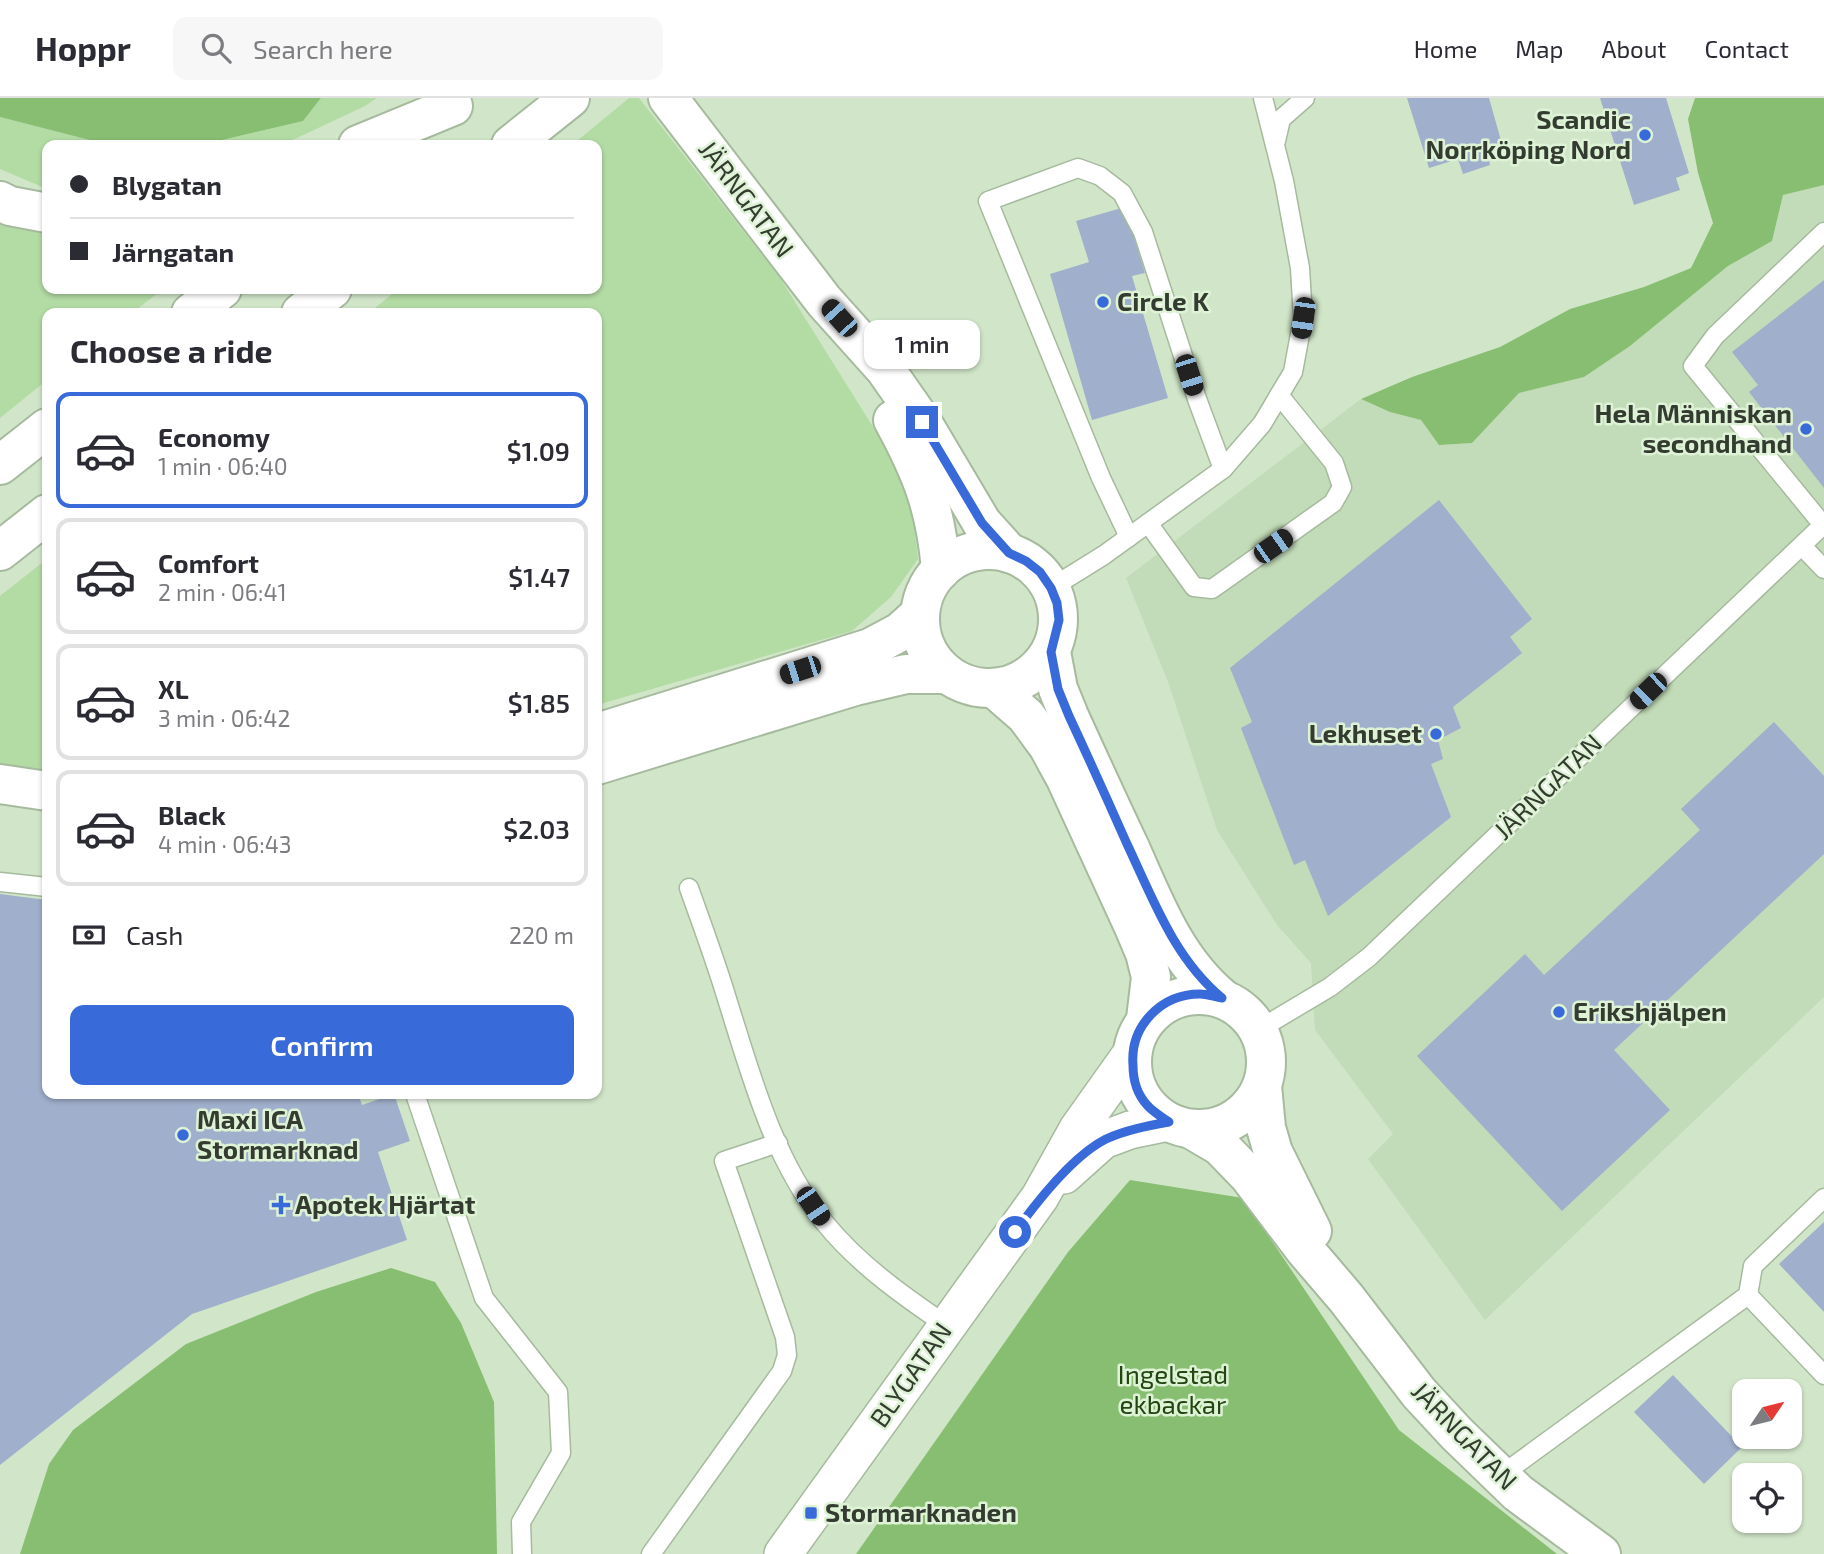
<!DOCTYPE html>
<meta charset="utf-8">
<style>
body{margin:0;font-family:"Exo 2",sans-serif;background:#f7f7f7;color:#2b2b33;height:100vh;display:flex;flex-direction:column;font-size:26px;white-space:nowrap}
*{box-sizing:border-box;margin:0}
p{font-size:23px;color:#7c7c81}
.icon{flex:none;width:38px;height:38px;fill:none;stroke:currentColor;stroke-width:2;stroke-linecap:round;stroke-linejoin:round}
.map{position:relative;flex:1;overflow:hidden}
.sheet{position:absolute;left:42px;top:210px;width:560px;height:791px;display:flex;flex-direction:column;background:#fff;border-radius:14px;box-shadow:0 2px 5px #0004}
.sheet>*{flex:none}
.banner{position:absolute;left:42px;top:42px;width:560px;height:154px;border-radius:14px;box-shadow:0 2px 5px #0004;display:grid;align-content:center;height:154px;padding:0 28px;background:#fff}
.needle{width:46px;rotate:55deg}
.fabs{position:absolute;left:1732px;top:1281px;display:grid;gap:14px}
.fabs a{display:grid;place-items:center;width:70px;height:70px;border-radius:14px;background:#fff;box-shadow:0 2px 5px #0004;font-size:35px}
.end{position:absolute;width:32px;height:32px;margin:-16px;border:9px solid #396ada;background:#fff;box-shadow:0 0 0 4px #fff}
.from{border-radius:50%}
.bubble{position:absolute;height:49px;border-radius:14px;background:#fff;box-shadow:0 2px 5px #0004;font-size:23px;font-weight:600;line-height:49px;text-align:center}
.car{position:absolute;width:21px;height:42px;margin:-21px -10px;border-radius:9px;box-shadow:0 0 5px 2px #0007;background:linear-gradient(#222 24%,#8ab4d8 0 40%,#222 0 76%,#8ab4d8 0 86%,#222 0)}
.banner b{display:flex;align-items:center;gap:24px;height:66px;font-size:26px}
.banner b+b{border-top:2px solid #e1e1e2}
.banner i{width:18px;height:18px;background:#2b2b33}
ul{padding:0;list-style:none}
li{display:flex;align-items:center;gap:21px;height:116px;margin:0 14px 10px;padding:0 14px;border:4px solid #e1e1e2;border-radius:14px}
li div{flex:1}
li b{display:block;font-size:26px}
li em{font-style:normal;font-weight:600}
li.active{border-color:#396ada}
li>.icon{width:63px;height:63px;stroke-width:1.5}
h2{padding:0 28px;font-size:32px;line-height:84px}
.pay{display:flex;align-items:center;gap:18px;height:77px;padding:0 28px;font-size:26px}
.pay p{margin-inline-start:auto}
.primary-button{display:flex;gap:14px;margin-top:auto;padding:14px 28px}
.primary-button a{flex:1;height:80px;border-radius:14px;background:#396ada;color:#fff;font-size:28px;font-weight:600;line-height:80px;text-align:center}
header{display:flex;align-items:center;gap:42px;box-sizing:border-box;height:98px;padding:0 35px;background:#fff;border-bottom:2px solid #e1e1e2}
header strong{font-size:33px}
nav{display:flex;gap:38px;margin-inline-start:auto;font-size:24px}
.search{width:490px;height:63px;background:#f7f7f7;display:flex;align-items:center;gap:18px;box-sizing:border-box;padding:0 24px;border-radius:14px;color:#7c7c81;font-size:26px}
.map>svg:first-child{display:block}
.built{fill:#c2dbb8}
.green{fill:#b3dba4}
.forest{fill:#88be72}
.building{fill:#a0afcb}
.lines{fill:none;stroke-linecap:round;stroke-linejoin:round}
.lane-casing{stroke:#a6ba9e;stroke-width:21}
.street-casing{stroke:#a6ba9e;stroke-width:40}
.secondary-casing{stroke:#a6ba9e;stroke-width:42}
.highway-casing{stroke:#a6ba9e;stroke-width:42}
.lane{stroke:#fff;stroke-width:18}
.street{stroke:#fff;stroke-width:37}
.secondary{stroke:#fff;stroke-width:38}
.highway{stroke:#fff;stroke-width:38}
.route{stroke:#396ada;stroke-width:9}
.poi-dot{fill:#396ada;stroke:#def3d6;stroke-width:2.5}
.labels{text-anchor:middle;stroke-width:5;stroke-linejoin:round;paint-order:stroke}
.poi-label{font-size:26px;font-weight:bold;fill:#343c31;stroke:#def3d6;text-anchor:start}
.street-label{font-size:26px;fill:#343c31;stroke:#def3d6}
.park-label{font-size:26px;fill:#234511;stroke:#def3d6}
</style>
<header>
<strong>Hoppr</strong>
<div class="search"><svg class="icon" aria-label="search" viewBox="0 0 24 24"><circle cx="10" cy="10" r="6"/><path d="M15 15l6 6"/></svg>Search here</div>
<nav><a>Home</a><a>Map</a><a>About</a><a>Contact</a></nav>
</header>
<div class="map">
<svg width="1824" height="1456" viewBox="0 0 1824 1456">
<rect width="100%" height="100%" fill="#d1e6c9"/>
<polygon class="built" points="1824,87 1824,899 1485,1222 1368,1061 1393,1036 1315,932 1311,865 1277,827 1217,732 1168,584 1126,480 1361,301 1390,314 1421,322 1439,347 1472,345 1519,295 1584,279 1630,248 1728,168 1772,143 1783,97"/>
<g class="green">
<polygon points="321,0 377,0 365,8 282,47 201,47 303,23"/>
<polygon points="629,0 639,0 780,180 898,369 913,418 918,461 891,499 852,533 597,607 597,215 369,215 398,191 597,191 597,47 572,47"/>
<polygon points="0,19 109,47 47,47 47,91 0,71"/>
<polygon points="0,122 47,133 47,191 163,191 132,215 47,215 47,282 0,320"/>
<polygon points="47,461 47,676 0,669 0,498"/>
</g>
<g class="forest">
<polygon points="0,0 321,0 303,23 201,47 109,47 0,19"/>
<polygon points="1695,0 1824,0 1824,87 1783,97 1772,143 1728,168 1630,248 1584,279 1519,295 1472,345 1439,347 1421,322 1390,314 1361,301 1412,279 1500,249 1570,211 1644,189 1691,170 1713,125 1698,75 1688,21"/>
<polygon points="1130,1082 1243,1100 1399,1332 1557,1456 856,1456 1068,1154"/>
<polygon points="391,1170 435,1184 461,1225 494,1304 497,1456 20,1456 49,1366 73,1332 186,1246 316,1194"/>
</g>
<g class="building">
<polygon points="1407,0 1489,0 1502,46 1487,52 1490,67 1463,76 1458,61 1429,70"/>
<polygon points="1600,0 1666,0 1689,75 1676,80 1680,92 1634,107"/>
<polygon points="1125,109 1145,175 1132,178 1168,300 1092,322 1050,176 1089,164 1076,123"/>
<polygon points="1824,182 1824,390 1749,294 1758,287 1732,254"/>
<polygon points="1439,402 1532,521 1510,539 1522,555 1453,609 1461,630 1438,642 1443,661 1431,666 1451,719 1328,818 1305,762 1294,767 1241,630 1252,624 1230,570"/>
<polygon points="1774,624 1824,678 1824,756 1614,952 1670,1012 1562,1113 1417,958 1525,856 1544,877 1700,732 1681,711"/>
<polygon points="0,796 47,802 47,996 358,996 362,1007 394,996 410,1043 378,1054 407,1142 192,1216 0,1367"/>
<polygon points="1824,1124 1824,1214 1779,1166"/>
<polygon points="1673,1277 1742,1349 1704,1386 1634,1314"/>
</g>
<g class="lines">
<g class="lane-casing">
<g id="lane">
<polyline points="1276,43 1281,21 1305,0"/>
<polyline points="1148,425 1194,489 1212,491 1333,405 1342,389 1334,365 1279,297"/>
<polyline points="1129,439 1101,380 988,103 1078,70 1100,78 1122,95 1143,134 1197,301 1223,371"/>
<polyline points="1802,448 1824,471"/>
<polyline points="1051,490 1104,457 1223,371 1262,326 1293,274 1303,220 1300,170 1284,83 1263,0"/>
<polyline points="0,784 47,789"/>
<path d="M689,790C702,827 716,864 727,901C751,977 773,1061 824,1124C858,1166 902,1197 946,1227"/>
<polyline points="1258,932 1330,889 1369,859 1823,427 1693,268 1715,238 1824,134"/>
<polyline points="415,996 484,1200 558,1294 561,1355 521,1424 522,1456"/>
<polyline points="1748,1197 1824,1277"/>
<polyline points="1500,1378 1748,1197 1753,1168 1824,1100"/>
<polyline points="651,1456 782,1273 787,1257 785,1239 724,1063 778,1045"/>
</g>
</g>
<g class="street-casing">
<g id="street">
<polyline points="1064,1077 1103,1042 1130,1032 1169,1024"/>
<polyline points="783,1456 1040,1099 1078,1031 1132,955"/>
</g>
</g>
<g class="secondary-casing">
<g id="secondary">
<polyline points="668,0 824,203 885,271 922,324 982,425 1009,455"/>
<path d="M893,322C922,375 936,411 941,472"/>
<circle cx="989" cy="521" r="69"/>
<path d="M1051,554L1058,591L1069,618C1089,662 1109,706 1130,750C1154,804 1175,861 1222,900"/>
<polyline points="995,591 1026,618 1048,648 1066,681 1134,829 1145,855 1151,879 1146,921"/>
<circle cx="1199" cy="964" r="67"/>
<polyline points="1262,988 1266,1030 1273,1054 1312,1133"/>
<polyline points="1191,1031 1220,1048 1249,1078 1305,1152 1346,1200 1419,1295 1457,1336 1518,1395 1601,1456"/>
</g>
</g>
<g class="highway-casing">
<g id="highway">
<polyline points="358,47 453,8"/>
<polyline points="511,47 570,0"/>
<polyline points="0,103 10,108 47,115"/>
<polyline points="191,215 222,191"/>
<polyline points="301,215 332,191"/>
<polyline points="0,367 47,330"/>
<polyline points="0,453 47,416"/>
<polyline points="597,635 870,550 900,534 920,516"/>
<polyline points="597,667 855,588 906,576 946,576"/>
<polyline points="0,686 47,693"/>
</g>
</g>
<use href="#lane" class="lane"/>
<use href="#street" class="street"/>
<use href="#secondary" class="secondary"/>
<use href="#highway" class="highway"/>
</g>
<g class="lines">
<path class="route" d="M922,324L982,425L1009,455L1026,463L1040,474L1051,490L1057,505L1059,522L1051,554L1058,591L1069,618C1089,661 1108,703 1127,746C1153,801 1174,860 1222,900C1215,899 1207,896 1200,896C1161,896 1130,928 1133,967C1133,981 1137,996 1147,1007C1153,1014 1162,1019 1169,1024C1147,1028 1126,1032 1106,1041C1074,1057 1036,1105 1015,1134"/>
</g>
<g class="poi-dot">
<circle cx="1645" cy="37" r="7"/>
<circle cx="1103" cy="204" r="7"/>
<circle cx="1806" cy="331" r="7"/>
<circle cx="1436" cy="636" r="7"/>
<circle cx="1559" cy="914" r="7"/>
<circle cx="183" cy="1037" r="7"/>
<path d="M277.5 1096.5h7v7h7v7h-7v7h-7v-7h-7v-7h7z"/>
<rect x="804" y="1408" width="14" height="14" rx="3.5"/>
</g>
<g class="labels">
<g class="poi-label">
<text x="1631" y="31" text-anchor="end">Scandic<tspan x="1631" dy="30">Norrköping Nord</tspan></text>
<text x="1117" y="213">Circle K</text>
<text x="1792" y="325" text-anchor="end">Hela Människan<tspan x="1792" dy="30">secondhand</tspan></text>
<text x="1422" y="645" text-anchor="end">Lekhuset</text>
<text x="1573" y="923">Erikshjälpen</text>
<text x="197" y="1031">Maxi ICA<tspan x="197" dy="30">Stormarknad</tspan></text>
<text x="295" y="1116">Apotek Hjärtat</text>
<text x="825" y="1424">Stormarknaden</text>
</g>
<g class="street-label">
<text transform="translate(746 101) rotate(53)" y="9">JÄRNGATAN</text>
<text transform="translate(1548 689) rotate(-44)" y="9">JÄRNGATAN</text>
<text transform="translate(911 1277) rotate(-55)" y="9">BLYGATAN</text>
<text transform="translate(1464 1338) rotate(46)" y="9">JÄRNGATAN</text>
</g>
<g class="park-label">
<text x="1173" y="1286">Ingelstad<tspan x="1173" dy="30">ekbackar</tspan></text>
</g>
</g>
</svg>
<div class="fabs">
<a><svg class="needle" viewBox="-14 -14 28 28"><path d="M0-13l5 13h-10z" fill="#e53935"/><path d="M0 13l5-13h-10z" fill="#7c7c81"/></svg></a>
<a><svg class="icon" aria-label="locate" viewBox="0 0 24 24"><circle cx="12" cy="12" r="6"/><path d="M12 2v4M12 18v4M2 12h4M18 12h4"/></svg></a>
</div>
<i class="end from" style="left:1015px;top:1134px"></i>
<i class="end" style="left:922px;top:324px"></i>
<div class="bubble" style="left:864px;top:222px;width:116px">1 min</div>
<i class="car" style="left:839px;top:220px;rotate:318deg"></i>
<i class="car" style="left:1303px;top:220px;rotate:188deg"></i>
<i class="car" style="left:1189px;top:277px;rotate:162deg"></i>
<i class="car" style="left:1273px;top:448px;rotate:55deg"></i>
<i class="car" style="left:800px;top:572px;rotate:252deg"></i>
<i class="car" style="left:1648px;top:593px;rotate:226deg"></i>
<i class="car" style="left:813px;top:1108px;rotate:146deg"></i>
<div class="banner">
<b><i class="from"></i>Blygatan</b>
<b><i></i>Järngatan</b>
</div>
<section class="sheet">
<h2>Choose a ride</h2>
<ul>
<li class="active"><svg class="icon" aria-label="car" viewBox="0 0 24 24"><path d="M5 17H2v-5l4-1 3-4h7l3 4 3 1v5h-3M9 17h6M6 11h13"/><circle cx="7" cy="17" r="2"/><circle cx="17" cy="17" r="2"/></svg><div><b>Economy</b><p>1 min · 06:40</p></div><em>$1.09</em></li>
<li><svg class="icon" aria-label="car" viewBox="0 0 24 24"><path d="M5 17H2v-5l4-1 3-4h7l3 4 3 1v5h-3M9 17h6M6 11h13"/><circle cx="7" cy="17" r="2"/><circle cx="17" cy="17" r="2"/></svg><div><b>Comfort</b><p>2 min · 06:41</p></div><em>$1.47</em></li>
<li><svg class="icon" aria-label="car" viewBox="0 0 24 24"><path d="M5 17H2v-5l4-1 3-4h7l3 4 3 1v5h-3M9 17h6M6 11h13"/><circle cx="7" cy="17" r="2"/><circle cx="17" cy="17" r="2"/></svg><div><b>XL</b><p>3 min · 06:42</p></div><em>$1.85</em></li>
<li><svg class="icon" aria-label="car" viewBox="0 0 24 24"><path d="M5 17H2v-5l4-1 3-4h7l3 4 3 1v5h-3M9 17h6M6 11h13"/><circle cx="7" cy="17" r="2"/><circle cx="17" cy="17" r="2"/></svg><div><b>Black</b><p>4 min · 06:43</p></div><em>$2.03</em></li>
</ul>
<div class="pay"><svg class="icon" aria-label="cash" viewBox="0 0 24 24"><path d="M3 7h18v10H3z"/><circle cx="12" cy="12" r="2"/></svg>Cash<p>220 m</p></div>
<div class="primary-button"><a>Confirm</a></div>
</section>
</div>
